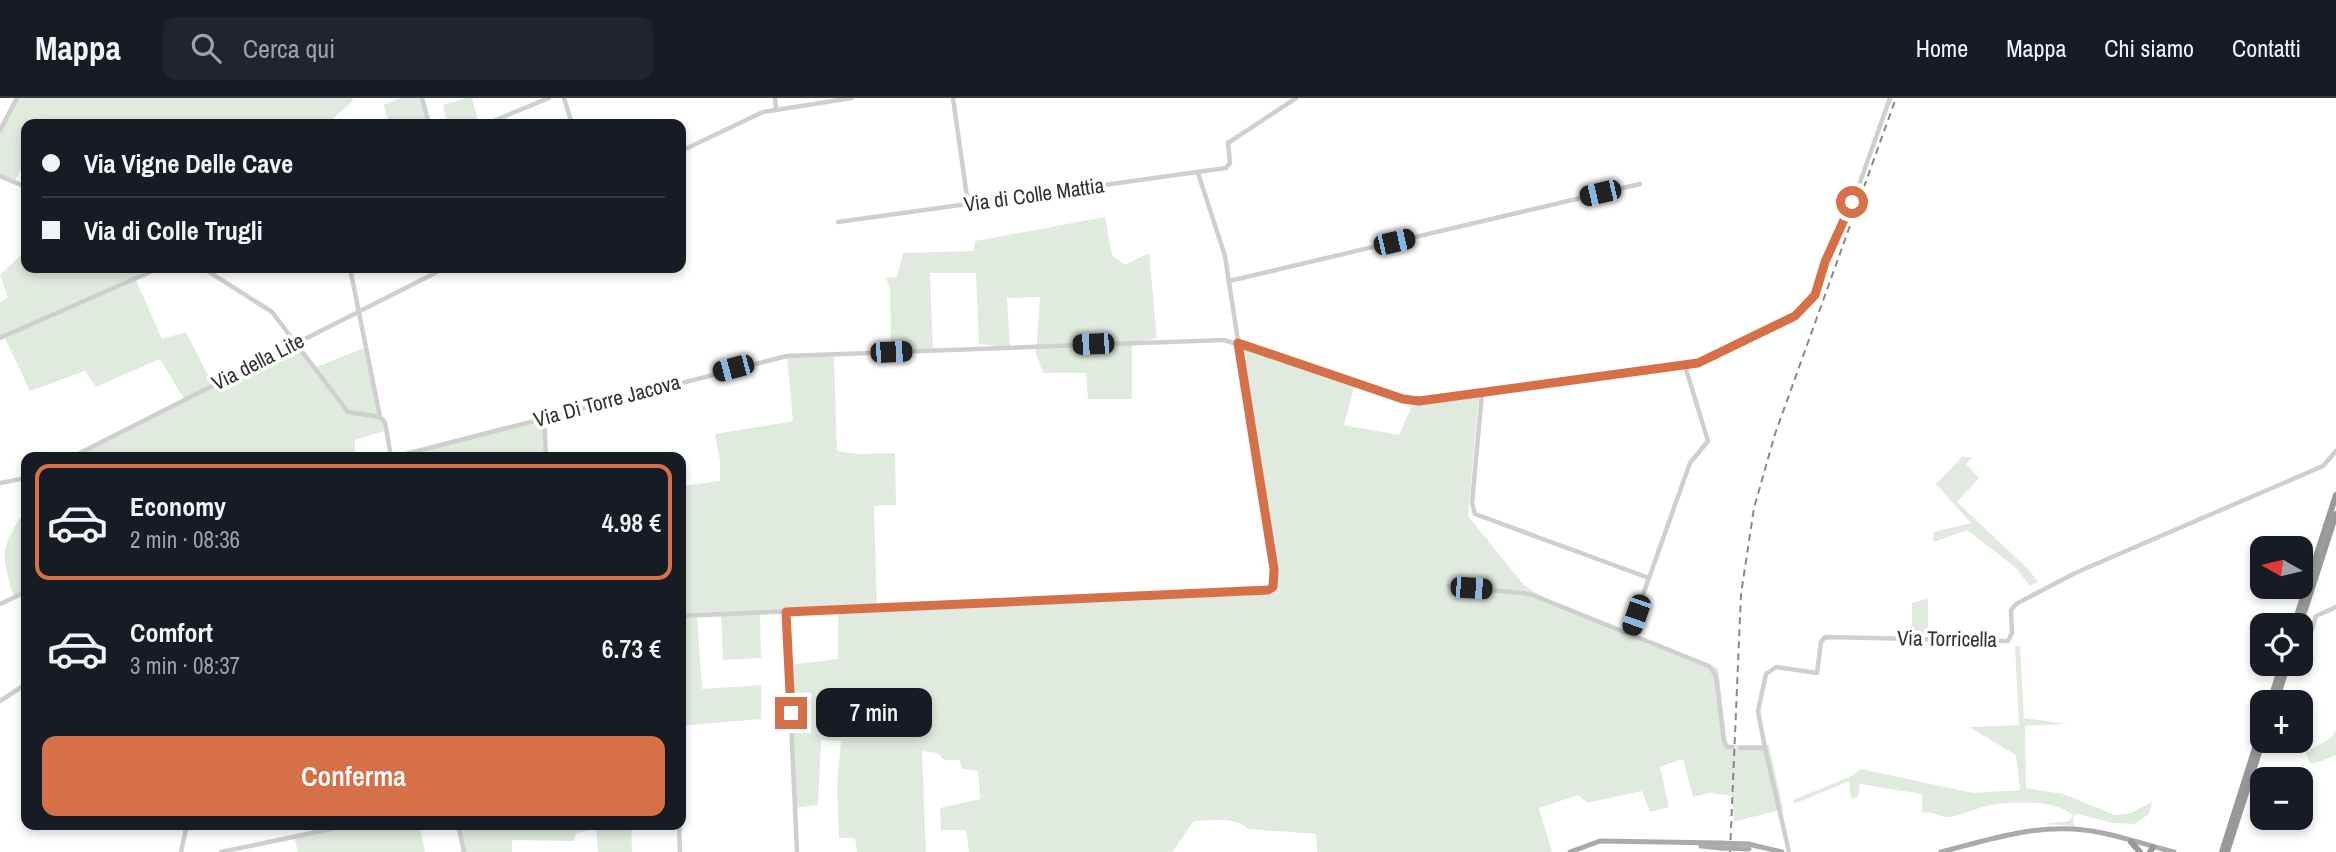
<!DOCTYPE html>
<html lang="it">
<meta charset="utf-8">
<style>
body{margin:0;font-family:"Archivo Narrow",sans-serif;background:#20242c;color:#f1f3f6;height:100vh;display:flex;flex-direction:column;font-size:26px;white-space:nowrap}
*{box-sizing:border-box;margin:0}
p{font-size:23px;color:#9ea1a6}
.icon{flex:none;width:38px;height:38px;fill:none;stroke:currentColor;stroke-width:2;stroke-linecap:round;stroke-linejoin:round}
.map{position:relative;flex:1;overflow:hidden}
.side{position:absolute;left:21px;top:354px;width:665px;height:378px;display:flex;flex-direction:column;background:#171b24;border-radius:14px;box-shadow:0 4px 10px #0003}
.side>*{flex:none}
.hud{position:absolute;left:21px;top:21px;width:665px;height:154px;border-radius:14px;box-shadow:0 4px 10px #0003;display:grid;align-content:center;height:154px;padding:0 21px;background:#171b24}
.needle{width:46px;rotate:278deg}
.buttons{position:absolute;left:2250px;top:438px;display:grid;gap:14px}
.buttons a{display:grid;place-items:center;width:63px;height:63px;border-radius:14px;background:#171b24;box-shadow:0 4px 10px #0003;font-size:35px}
.end{position:absolute;width:32px;height:32px;margin:-16px;border:9px solid #d67048;background:#fff;box-shadow:0 0 0 4px #fff}
.from{border-radius:50%}
.bubble{position:absolute;height:49px;border-radius:14px;background:#171b24;box-shadow:0 4px 10px #0003;font-size:23px;font-weight:600;line-height:49px;text-align:center}
.car{position:absolute;width:21px;height:42px;margin:-21px -10px;border-radius:9px;box-shadow:0 0 5px 2px #0007;background:linear-gradient(#222 24%,#8ab4d8 0 40%,#222 0 76%,#8ab4d8 0 86%,#222 0)}
.hud b{display:flex;align-items:center;gap:24px;height:66px;font-size:26px}
.hud b+b{border-top:2px solid #363941}
.hud i{width:18px;height:18px;background:#f1f3f6}
ul{padding:12px 0 0;list-style:none}
li{display:flex;align-items:center;gap:21px;height:116px;margin:0 14px 10px;padding:0 7px;border:4px solid transparent;border-radius:14px}
li div{flex:1}
li b{display:block;font-size:26px}
li em{font-style:normal;font-weight:600}
li.current{border-color:#d67048}
li>.icon{width:63px;height:63px;stroke-width:1.5}
.primary-button{display:flex;gap:14px;margin-top:auto;padding:14px 21px}
.primary-button a{flex:1;height:80px;border-radius:14px;background:#d67048;color:#fff;font-size:28px;font-weight:600;line-height:80px;text-align:center}
header{display:flex;align-items:center;gap:42px;box-sizing:border-box;height:98px;padding:0 35px;background:#171b24;border-bottom:2px solid #363941}
header strong{font-size:33px}
nav{display:flex;gap:38px;margin-inline-start:auto;font-size:24px}
.search{width:490px;height:63px;background:#20242c;display:flex;align-items:center;gap:18px;box-sizing:border-box;padding:0 24px;border-radius:14px;color:#9ea1a6;font-size:26px}
.map>svg:first-child{display:block}
.green{fill:#e1eadf}
.lines{fill:none;stroke-linecap:round;stroke-linejoin:round}
.minor{stroke:#cfcfcf;stroke-width:4.5}
.major{stroke:#aaa;stroke-width:5}
.highway{stroke:#999;stroke-width:6}
.rail{stroke:#878787;stroke-width:2;stroke-dasharray:7 5;stroke-linecap:butt}
.major-bridge{stroke:#aaa;stroke-width:5}
.route{stroke:#d67048;stroke-width:9}
.labels{text-anchor:middle;stroke-width:7;stroke-linejoin:round;paint-order:stroke}
.street-label{font-size:21px;fill:#323232;stroke:#fff}
</style>
<header>
<strong>Mappa</strong>
<div class="search"><svg class="icon" aria-label="search" viewBox="0 0 24 24"><circle cx="10" cy="10" r="6"/><path d="M15 15l6 6"/></svg>Cerca qui</div>
<nav><a>Home</a><a>Mappa</a><a>Chi siamo</a><a>Contatti</a></nav>
</header>
<div class="map">
<svg width="2336" height="754" viewBox="0 0 2336 754">
<rect width="100%" height="100%" fill="#fff"/>
<g class="green">
<polygon points="17,0 352,0 353,3 327,26 26,26 26,63 14,84 0,78 0,32"/>
<polygon points="400,0 422,0 429,26 389,26 384,7"/>
<polygon points="467,0 472,0 479,26 435,26 446,22 443,7"/>
<polygon points="1105,119 1112,157 1125,167 1149,155 1157,240 1132,245 1132,301 1088,301 1086,275 1043,275 1036,256 1040,199 1007,200 1010,250 979,246 976,175 930,175 933,253 891,254 890,190 886,180 897,179 903,155 973,153 975,143"/>
<polygon points="26,152 26,170 144,170 135,180 162,241 186,234 213,287 295,245 314,270 366,249 380,319 385,325 387,332 355,342 355,359 72,359 184,301 160,261 96,289 85,273 30,293 4,238 0,240 0,204 8,199 0,177"/>
<path d="M1238,245L1355,286L1344,327L1399,337L1413,305L1479,296L1468,418L1524,487L1539,497L1718,570L1727,647H1769L1783,711L1734,724L1732,698L1710,695L1693,699L1683,661L1660,669L1669,709L1650,714L1642,693L1587,705L1578,697L1539,710L1552,754H1317L1316,736L1248,731C1236,718 1210,723 1194,723L1172,754H969L966,732H941L940,710L980,701L978,673L962,671L960,662H944L938,655L922,653L926,754H857L855,740H839L837,687L841,643L821,642L818,707L795,710L788,567L838,561V512L760,515L761,560L723,562L721,517H697L702,591L761,587V621L681,628V388L720,383V363L715,336L793,323L787,258L834,256L837,353L859,356L895,355L896,407L874,408L877,509L1268,491L1275,483Z"/>
<polygon points="544,319 546,359 427,359 425,350"/>
<polygon points="1962,359 1972,359 1966,366 1979,380 1957,404 2029,472 2038,484 2030,488 2015,469 1967,432 1934,444 1933,434 1971,425 1936,386"/>
<path d="M26,411V494L14,500C0,452 0,450 26,411Z"/>
<polygon points="1928,500 1928,538 1912,538 1912,505"/>
<path d="M2015,548H2020L2024,620L2067,626L2025,628L2026,690L2063,696L2115,717L2131,715L2152,704L2149,716L2134,726L2113,725L2077,716L2073,718L2074,728L2043,726L2069,723L2073,717C2056,702 2014,703 1992,707C1977,709 1963,717 1949,719C1939,720 1932,712 1922,715V696L1860,686L1858,699L1851,701L1849,683L1794,706L1793,702L1849,679L1861,671L1973,695L2020,692L2016,657L1969,629L2019,627Z"/>
<polygon points="2336,633 2336,657 2314,666 2309,664 2306,654 2331,640"/>
<polygon points="355,726 419,726 425,754 298,754 294,739"/>
<polygon points="458,726 631,726 632,754 598,754 596,731 576,735 574,743 512,742 512,754 464,754"/>
</g>
<g class="lines">
<g class="minor">
<polyline points="422,0 429,26"/>
<polyline points="564,0 572,26"/>
<polyline points="775,0 776,10"/>
<polyline points="953,0 968,106"/>
<polyline points="486,26 549,0"/>
<polyline points="0,32 17,0"/>
<polyline points="681,53 763,14 852,0"/>
<polyline points="0,78 26,89"/>
<polyline points="838,124 1226,70 1230,65 1228,45 1296,0"/>
<polyline points="203,170 272,214 348,314 380,319"/>
<polyline points="350,170 380,319 385,324 391,359"/>
<polyline points="1229,183 1640,86"/>
<polyline points="0,240 159,170"/>
<polyline points="1482,295 1472,405 1475,416 1649,480"/>
<polyline points="544,319 546,359"/>
<polyline points="72,359 445,170"/>
<polyline points="394,359 787,258 1224,242 1413,303 1700,265 1795,218 1812,202 1827,160 1859,87 1890,0"/>
<polyline points="0,385 26,380"/>
<polyline points="1449,488 1530,496 1709,568 1716,578 1724,643 1727,649 1732,649"/>
<polyline points="0,506 26,494"/>
<polyline points="786,514 797,754"/>
<polyline points="681,518 1268,492 1273,489 1275,484 1225,158 1198,75"/>
<polyline points="1629,536 1690,365 1708,343 1685,268"/>
<polyline points="2301,540 2309,541 2316,518 2336,509"/>
<polyline points="2258,541 2263,539"/>
<polyline points="0,603 26,586"/>
<polyline points="1740,650 1765,650 1789,754"/>
<polyline points="1765,650 1758,613 1766,576 1776,569 1817,575 1821,544 1825,539 2008,543 2012,535 2011,512 2016,506 2075,475 2323,368 2336,353"/>
<polyline points="458,726 464,754"/>
<polyline points="679,726 680,754"/>
<polyline points="181,754 187,726"/>
<polyline points="221,754 355,726"/>
</g>
<g class="major">
<polyline points="1748,746 1782,754"/>
<polyline points="1701,748 1721,750"/>
<polyline points="1570,754 1600,743 1720,745"/>
<path d="M1941,754C1988,742 2035,726 2084,732C2114,735 2144,747 2174,754"/>
</g>
<g class="highway">
<polyline points="2294,527 2336,397"/>
<polyline points="2300,527 2336,416"/>
<polyline points="2270,604 2282,565"/>
<polyline points="2276,604 2288,565"/>
<polyline points="2131,744 2140,754"/>
<polyline points="2150,754 2153,749"/>
<polyline points="2222,754 2263,625"/>
<polyline points="2227,754 2263,642"/>
</g>
<polyline class="rail" points="1730,754 1741,496 1754,410 1775,336 1896,0"/>
<g class="major-bridge">
<polyline points="1720,745 1748,746"/>
<polyline points="1721,750 1749,751"/>
</g>
</g>
<g class="lines">
<polyline class="route" points="791,615 786,514 1268,492 1273,489 1274,471 1238,245 1403,301 1419,303 1698,265 1795,218 1815,197 1825,164 1852,104"/>
</g>
<g class="labels">
<g class="street-label">
<text transform="translate(1034 97) rotate(-8)" y="7">Via di Colle Mattia</text>
<text transform="translate(258 264) rotate(-27)" y="7">Via della Lite</text>
<text transform="translate(607 303) rotate(-15)" y="7">Via Di Torre Jacova</text>
<text transform="translate(1947 541) rotate(1)" y="7">Via Torricella</text>
</g>
</g>
</svg>
<div class="buttons">
<a><svg class="needle" viewBox="-14 -14 28 28"><path d="M0-13l5 13h-10z" fill="#e53935"/><path d="M0 13l5-13h-10z" fill="#9ea1a6"/></svg></a>
<a><svg class="icon" aria-label="locate" viewBox="0 0 24 24"><circle cx="12" cy="12" r="6"/><path d="M12 2v4M12 18v4M2 12h4M18 12h4"/></svg></a>
<a>+</a>
<a>−</a>
</div>
<i class="end from" style="left:1852px;top:104px"></i>
<i class="end" style="left:791px;top:615px"></i>
<div class="bubble" style="left:816px;top:590px;width:116px">7 min</div>
<i class="car" style="left:1600px;top:95px;rotate:257deg"></i>
<i class="car" style="left:1394px;top:144px;rotate:77deg"></i>
<i class="car" style="left:1093px;top:246px;rotate:268deg"></i>
<i class="car" style="left:891px;top:254px;rotate:88deg"></i>
<i class="car" style="left:733px;top:270px;rotate:255deg"></i>
<i class="car" style="left:1471px;top:490px;rotate:94deg"></i>
<i class="car" style="left:1636px;top:517px;rotate:199deg"></i>
<div class="hud">
<b><i class="from"></i>Via Vigne Delle Cave</b>
<b><i></i>Via di Colle Trugli</b>
</div>
<section class="side">
<ul>
<li class="current"><svg class="icon" aria-label="car" viewBox="0 0 24 24"><path d="M5 17H2v-5l4-1 3-4h7l3 4 3 1v5h-3M9 17h6M6 11h13"/><circle cx="7" cy="17" r="2"/><circle cx="17" cy="17" r="2"/></svg><div><b>Economy</b><p>2 min · 08:36</p></div><em>4.98 €</em></li>
<li><svg class="icon" aria-label="car" viewBox="0 0 24 24"><path d="M5 17H2v-5l4-1 3-4h7l3 4 3 1v5h-3M9 17h6M6 11h13"/><circle cx="7" cy="17" r="2"/><circle cx="17" cy="17" r="2"/></svg><div><b>Comfort</b><p>3 min · 08:37</p></div><em>6.73 €</em></li>
</ul>
<div class="primary-button"><a>Conferma</a></div>
</section>
</div>
